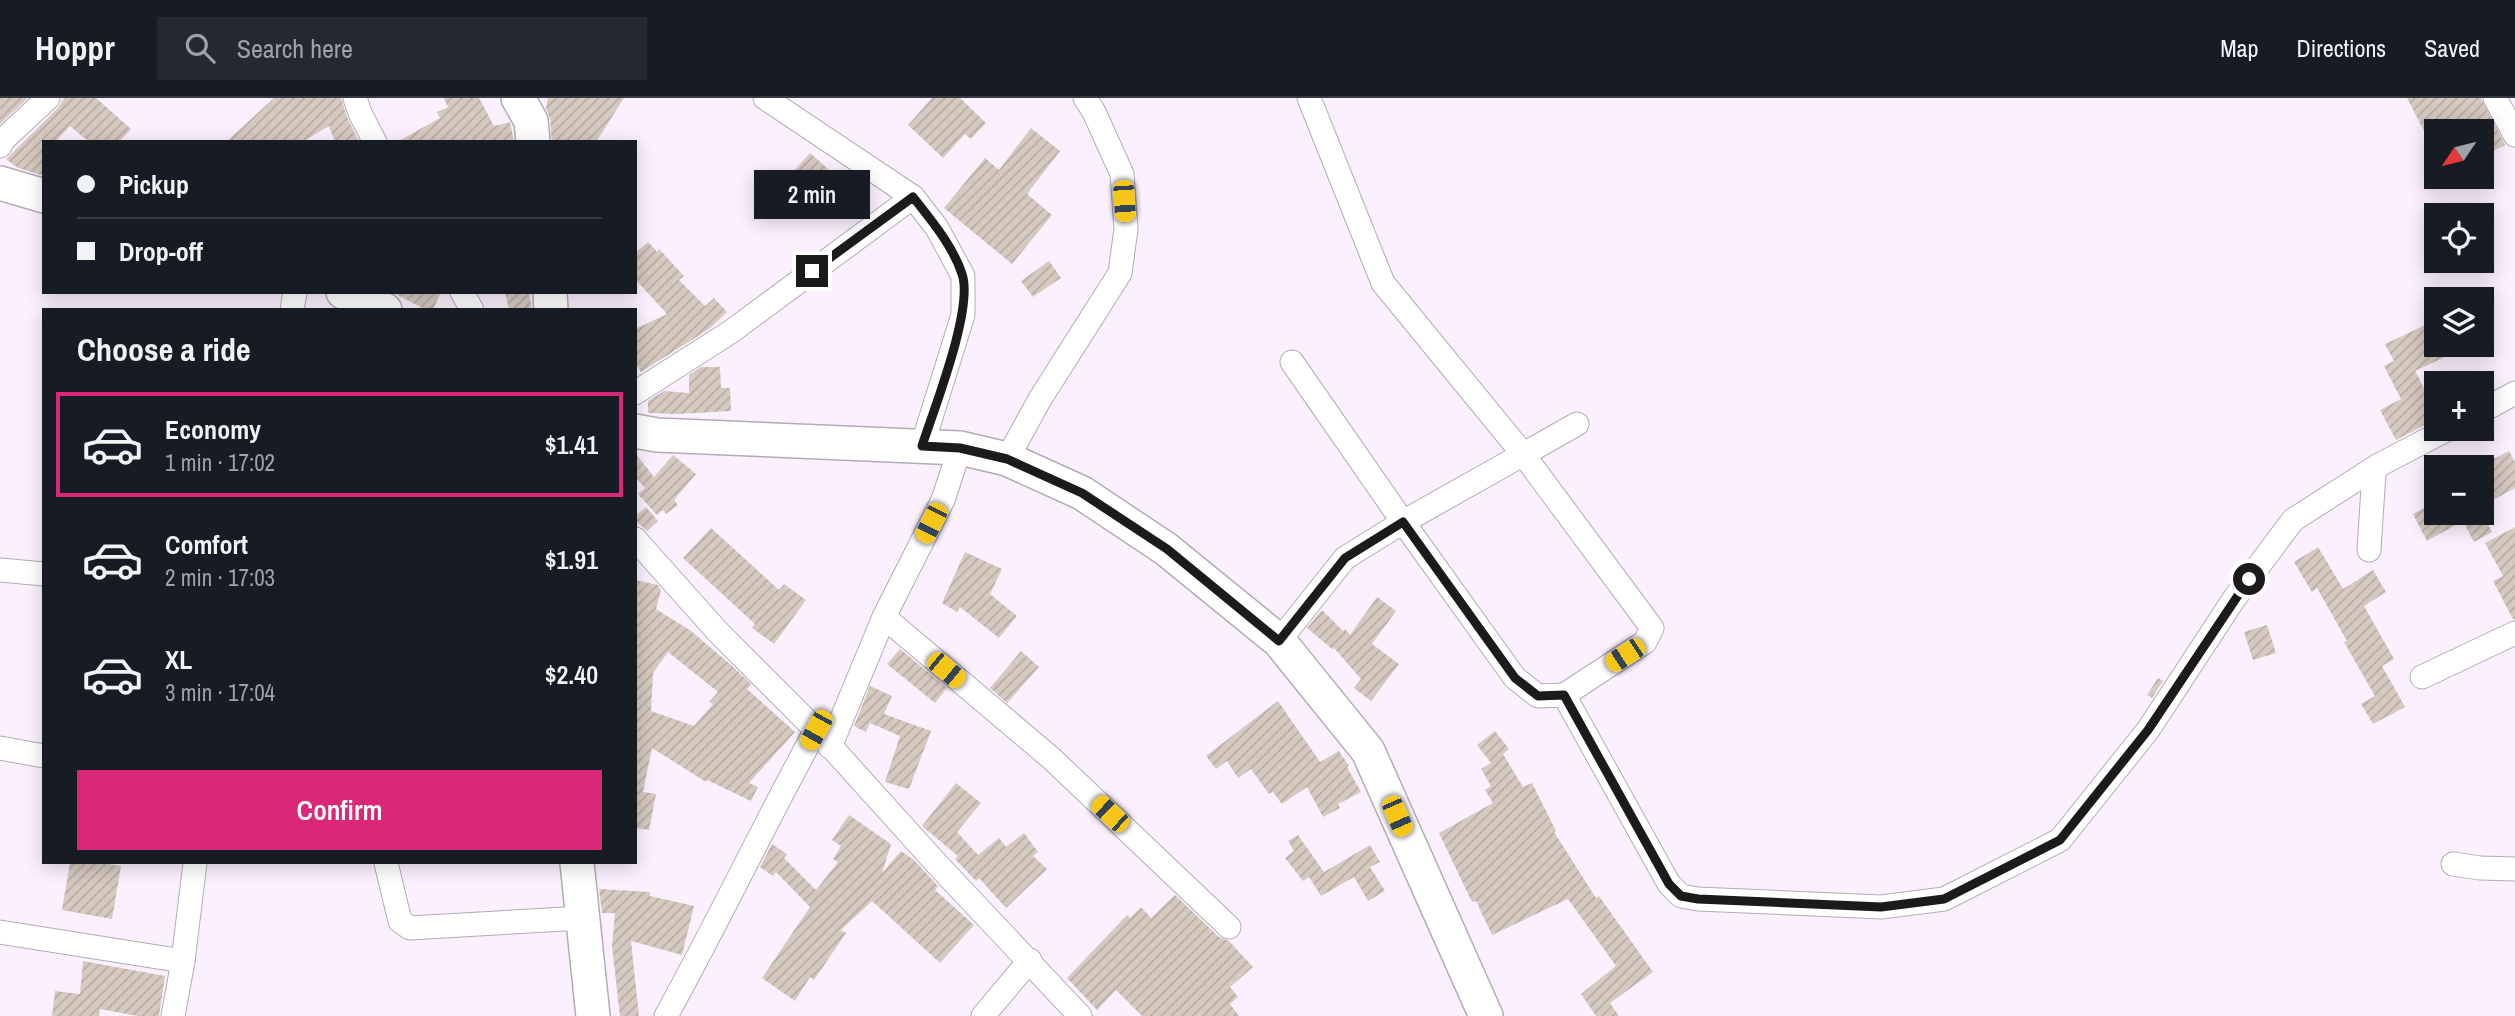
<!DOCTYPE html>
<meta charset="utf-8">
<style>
body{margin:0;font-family:"Archivo Narrow",sans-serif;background:#242831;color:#f1f3f6;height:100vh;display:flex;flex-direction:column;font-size:26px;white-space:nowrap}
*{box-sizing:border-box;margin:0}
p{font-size:23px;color:#9ea1a6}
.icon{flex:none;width:38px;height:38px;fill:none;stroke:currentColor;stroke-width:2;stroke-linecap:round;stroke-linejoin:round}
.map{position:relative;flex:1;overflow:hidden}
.side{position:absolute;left:42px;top:210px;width:595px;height:556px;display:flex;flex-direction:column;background:#171b24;border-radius:0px;box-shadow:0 4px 18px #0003}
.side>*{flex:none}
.guide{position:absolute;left:42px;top:42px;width:595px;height:154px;border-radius:0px;box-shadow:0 4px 18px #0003;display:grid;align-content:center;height:154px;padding:0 35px;background:#171b24}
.needle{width:46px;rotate:235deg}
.fabs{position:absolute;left:2424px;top:21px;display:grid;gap:14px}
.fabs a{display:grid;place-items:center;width:70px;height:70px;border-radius:0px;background:#171b24;box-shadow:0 4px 18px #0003;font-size:35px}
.end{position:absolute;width:32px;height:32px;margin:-16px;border:9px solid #1d1a1e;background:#fff;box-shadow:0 0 0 4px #fff}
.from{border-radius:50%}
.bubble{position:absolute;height:49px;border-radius:0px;background:#171b24;box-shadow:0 4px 18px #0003;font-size:23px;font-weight:600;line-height:49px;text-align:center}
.car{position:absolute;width:21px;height:42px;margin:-21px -10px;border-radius:9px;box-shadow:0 0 5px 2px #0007;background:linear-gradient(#f5c518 24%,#345 0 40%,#f5c518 0 76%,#345 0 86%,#f5c518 0)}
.guide b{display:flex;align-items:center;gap:24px;height:66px;font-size:26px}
.guide b+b{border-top:2px solid #363941}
.guide i{width:18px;height:18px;background:#f1f3f6}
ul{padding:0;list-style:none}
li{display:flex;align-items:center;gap:21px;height:105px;margin:0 14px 10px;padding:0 21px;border:4px solid transparent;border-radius:0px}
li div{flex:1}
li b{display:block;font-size:26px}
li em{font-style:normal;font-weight:600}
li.active{border-color:#db2777}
li>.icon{width:63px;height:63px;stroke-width:1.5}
h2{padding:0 35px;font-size:32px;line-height:84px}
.action{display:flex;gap:14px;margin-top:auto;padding:14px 35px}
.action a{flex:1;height:80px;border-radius:0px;background:#db2777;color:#fff;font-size:28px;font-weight:600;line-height:80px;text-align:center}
header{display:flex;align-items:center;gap:42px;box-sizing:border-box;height:98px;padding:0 35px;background:#171b24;border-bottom:2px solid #363941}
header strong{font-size:33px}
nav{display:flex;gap:38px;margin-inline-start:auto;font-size:24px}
.search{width:490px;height:63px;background:#242831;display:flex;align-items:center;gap:18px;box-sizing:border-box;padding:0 24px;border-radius:0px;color:#9ea1a6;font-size:26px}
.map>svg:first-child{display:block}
.building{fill:url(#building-hatch);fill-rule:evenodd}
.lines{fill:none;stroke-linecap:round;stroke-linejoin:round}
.street-casing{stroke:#b3abb7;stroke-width:25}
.secondary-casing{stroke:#b3abb7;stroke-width:36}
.street{stroke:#fff;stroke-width:23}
.secondary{stroke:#fff;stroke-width:33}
.route{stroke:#1d1a1e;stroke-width:9}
</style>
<header>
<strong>Hoppr</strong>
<div class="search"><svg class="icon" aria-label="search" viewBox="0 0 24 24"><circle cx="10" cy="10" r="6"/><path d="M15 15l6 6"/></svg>Search here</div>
<nav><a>Map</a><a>Directions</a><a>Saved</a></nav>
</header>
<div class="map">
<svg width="2515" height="918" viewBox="0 0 2515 918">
<defs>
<pattern id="building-hatch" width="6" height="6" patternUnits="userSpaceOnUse" patternTransform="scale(1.75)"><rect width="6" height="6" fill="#d6c9c0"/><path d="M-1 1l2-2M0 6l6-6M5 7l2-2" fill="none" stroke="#b7aca5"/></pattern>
</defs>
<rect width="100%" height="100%" fill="#fbf1fe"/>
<g class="building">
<polygon points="0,0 26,0 27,1 0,26"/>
<polygon points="64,0 96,0 131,31 119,44 89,44 70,28 55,44 44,44 44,78 18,70 6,61 58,10"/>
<polygon points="274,0 341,0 347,19 359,44 335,44 329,28 302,44 226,44"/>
<polygon points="444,0 479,0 494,28 510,24 514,44 397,44 440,20 437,14 448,9"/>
<polygon points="548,0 624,0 596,44 552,44 550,21 546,10"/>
<polygon points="932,0 960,0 986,25 971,41 965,36 943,60 908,27"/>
<polygon points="2407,0 2481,0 2505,47 2489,55 2482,41 2482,33 2424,33"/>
<polygon points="1031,30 1060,53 1027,96 1052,117 1012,166 944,110 985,60 999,72"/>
<polygon points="810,55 844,85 827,104 793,74"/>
<polygon points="648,144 657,154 659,151 684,178 679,182 705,208 714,200 727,214 709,231 641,274 635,265 635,231 667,216 635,181 635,155"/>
<polygon points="1049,163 1061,180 1033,199 1021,183"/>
<polygon points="392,194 441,194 433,212 426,212"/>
<polygon points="505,194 529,194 532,212 509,212"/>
<polygon points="2436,222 2436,247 2470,247 2415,273 2436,313 2436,321 2396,342 2380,312 2401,301 2384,268 2394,263 2385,246"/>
<polygon points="701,269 720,269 721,290 730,290 731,313 677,316 648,315 648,303 664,293 689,295 689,277"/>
<polygon points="2509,353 2515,364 2515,390 2482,408 2482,367"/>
<polygon points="635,355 654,379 673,357 696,376 674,402 678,407 666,416 663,412 657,417 638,396 645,390 635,379"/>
<polygon points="2436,404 2436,415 2482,415 2492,434 2474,444 2463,423 2427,443 2413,416"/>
<polygon points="646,409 658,423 647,433 635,422 635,418"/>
<polygon points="2515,429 2515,521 2513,521 2493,483 2503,478 2485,445"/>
<polygon points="711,430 779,492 784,486 806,502 774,546 752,530 755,526 683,460"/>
<polygon points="2318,449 2343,491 2373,472 2386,494 2364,508 2394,561 2382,568 2405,609 2373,626 2361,606 2375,598 2344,544 2347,543 2317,490 2312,494 2294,464"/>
<polygon points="965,454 1002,471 990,496 1017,518 999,540 960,509 957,514 942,505"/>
<path d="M635,482L658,487L661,492L656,511L691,533L731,567L751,586L747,591L795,634L749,685L758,689L751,703L707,682L706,684L652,650L643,694L656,696L649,732L635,730ZM668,554L718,594L709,604L713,606L694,628L651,613L653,575Z"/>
<polygon points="1377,499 1396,513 1372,546 1399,566 1371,603 1354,590 1361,581 1334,550 1332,551 1307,530 1322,512 1343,533 1345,531 1350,537"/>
<polygon points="2267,527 2276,555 2253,562 2244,534"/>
<polygon points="900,551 947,590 935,605 887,566"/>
<polygon points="1021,553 1039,569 1007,605 990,590"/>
<polygon points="2158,580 2163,583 2152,600 2147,597"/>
<polygon points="870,588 892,598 884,616 931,633 909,691 885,684 900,638 870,625 866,634 854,628"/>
<polygon points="1278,603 1320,664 1339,653 1349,668 1347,669 1361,694 1338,706 1340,710 1323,719 1307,689 1282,706 1273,694 1269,696 1251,671 1238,680 1227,663 1216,671 1206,658"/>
<polygon points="1495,633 1509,651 1503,656 1523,689 1532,685 1556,733 1554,734 1596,800 1599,798 1653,874 1610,905 1619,918 1596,918 1581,896 1616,868 1568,801 1492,837 1476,803 1472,804 1439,735 1493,705 1485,692 1491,688 1481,671 1491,665 1477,647"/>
<polygon points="956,685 981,705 957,734 978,757 999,740 1006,749 1024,735 1038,754 1033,758 1047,771 1006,810 979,780 976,783 955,761 958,758 922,728"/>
<polygon points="849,717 891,746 882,775 901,753 914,762 938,788 935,792 974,827 940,865 872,803 841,832 846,835 814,882 810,879 795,903 762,880 810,809 776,774 773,778 760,769 772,746 787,756 784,760 816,792 838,764 833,761 841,748 832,742"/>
<polygon points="1298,737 1324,774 1370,747 1380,764 1370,769 1385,793 1368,803 1354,779 1321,798 1309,779 1303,783 1285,760 1294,753 1288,743"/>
<polygon points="70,765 101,765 121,768 112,821 62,812"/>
<polygon points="599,791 650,794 650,798 694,808 682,857 631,843 639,918 620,918 612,848 615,815 602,815"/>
<polygon points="1175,797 1219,839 1229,843 1253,869 1230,889 1238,899 1230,906 1239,918 1142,918 1116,892 1097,912 1067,880 1127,817 1130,820 1141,809 1151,820"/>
<polygon points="83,863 165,878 159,918 138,918 100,911 99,918 52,918 55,893 80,896"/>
</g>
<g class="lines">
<g class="street-casing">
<g id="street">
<polyline points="355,0 360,15 375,44"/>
<polyline points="765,0 913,99 937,130 963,178 963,217 922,348"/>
<polyline points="1309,0 1383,185 1523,356 1652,530 1645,544 1564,597"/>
<polyline points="2495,0 2515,37"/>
<polyline points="0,48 5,40 48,0"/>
<polyline points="462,194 472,212"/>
<polyline points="292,212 295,194"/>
<polyline points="1292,264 1403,424 1515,580 1538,598 1564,597 1669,786 1681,798 1698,801 1881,809 1944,801 2060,742 2148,632 2234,501 2293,422 2379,367"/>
<polyline points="635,295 732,233 913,99"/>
<polyline points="2482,313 2515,295"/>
<polyline points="1007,361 1040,301 1120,175 1126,131 1122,76 1094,14 1085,0"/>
<polyline points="635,441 718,534 816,632 936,765 1080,918"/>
<polyline points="2369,452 2374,374 2379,367 2448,331"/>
<polyline points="0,472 44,476"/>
<polyline points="884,519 1051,660 1229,829"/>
<polyline points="1279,543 1345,460 1403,424 1577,326"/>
<polyline points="2422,579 2515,535"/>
<polyline points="830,649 884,519 943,402 960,350"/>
<polyline points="0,650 44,658"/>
<polyline points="386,765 400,823 410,830 582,820"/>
<polyline points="2453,766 2480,770 2515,771"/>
<polyline points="0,834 183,863"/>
<polyline points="173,918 183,863 195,765"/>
<path d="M666,918C718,824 764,727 816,632"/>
<polyline points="983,918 1030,862"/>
</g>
</g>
<g class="secondary-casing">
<g id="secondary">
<polyline points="518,0 531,23 533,44"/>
<polyline points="0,85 44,98"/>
<polyline points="343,194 385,212"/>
<polyline points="550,194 551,212"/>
<polyline points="635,333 657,337 960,350 1007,361 1082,395 1166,451 1279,543 1368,653 1486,918"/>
<polyline points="577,765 593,918"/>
</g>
</g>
<use href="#street" class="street"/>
<use href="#secondary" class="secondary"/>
</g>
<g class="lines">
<path class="route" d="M812,173L913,99C931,122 953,148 962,176C974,210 934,311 922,348L960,350L1007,361L1082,395L1167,451L1279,543L1345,460L1403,424L1515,580L1538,598L1564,597L1669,786L1681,798L1698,801L1881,809L1944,801L2060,742L2148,632L2249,481"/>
</g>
</svg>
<div class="fabs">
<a><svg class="needle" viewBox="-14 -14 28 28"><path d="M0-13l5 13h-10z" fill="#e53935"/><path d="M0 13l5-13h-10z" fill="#9ea1a6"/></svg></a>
<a><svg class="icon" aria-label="locate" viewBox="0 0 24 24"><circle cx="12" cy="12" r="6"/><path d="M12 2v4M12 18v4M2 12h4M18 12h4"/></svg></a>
<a><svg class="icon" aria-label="layers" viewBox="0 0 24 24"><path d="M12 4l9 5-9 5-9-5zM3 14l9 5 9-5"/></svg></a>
<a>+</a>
<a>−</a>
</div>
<i class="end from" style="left:2249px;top:481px"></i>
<i class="end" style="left:812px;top:173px"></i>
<div class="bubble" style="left:754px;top:72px;width:116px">2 min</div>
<i class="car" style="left:1124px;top:103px;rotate:176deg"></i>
<i class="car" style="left:931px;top:425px;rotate:207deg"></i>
<i class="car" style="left:1625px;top:557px;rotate:237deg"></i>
<i class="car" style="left:946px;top:572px;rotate:130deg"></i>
<i class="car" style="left:816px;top:632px;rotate:209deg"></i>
<i class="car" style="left:1110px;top:716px;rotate:313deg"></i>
<i class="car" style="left:1397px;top:718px;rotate:156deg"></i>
<div class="guide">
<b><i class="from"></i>Pickup</b>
<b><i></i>Drop-off</b>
</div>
<section class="side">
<h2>Choose a ride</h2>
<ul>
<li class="active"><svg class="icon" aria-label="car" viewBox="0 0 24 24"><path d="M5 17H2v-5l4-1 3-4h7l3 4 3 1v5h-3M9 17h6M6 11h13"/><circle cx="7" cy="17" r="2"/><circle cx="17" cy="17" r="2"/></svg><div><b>Economy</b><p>1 min · 17:02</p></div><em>$1.41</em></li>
<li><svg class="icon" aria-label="car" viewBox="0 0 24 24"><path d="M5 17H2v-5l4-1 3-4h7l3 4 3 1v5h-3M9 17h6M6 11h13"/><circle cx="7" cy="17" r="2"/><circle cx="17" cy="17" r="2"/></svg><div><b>Comfort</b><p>2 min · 17:03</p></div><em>$1.91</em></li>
<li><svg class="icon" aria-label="car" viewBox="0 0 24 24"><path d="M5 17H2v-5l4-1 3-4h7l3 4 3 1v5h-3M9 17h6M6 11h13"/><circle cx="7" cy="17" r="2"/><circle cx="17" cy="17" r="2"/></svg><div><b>XL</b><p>3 min · 17:04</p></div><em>$2.40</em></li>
</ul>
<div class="action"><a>Confirm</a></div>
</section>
</div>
